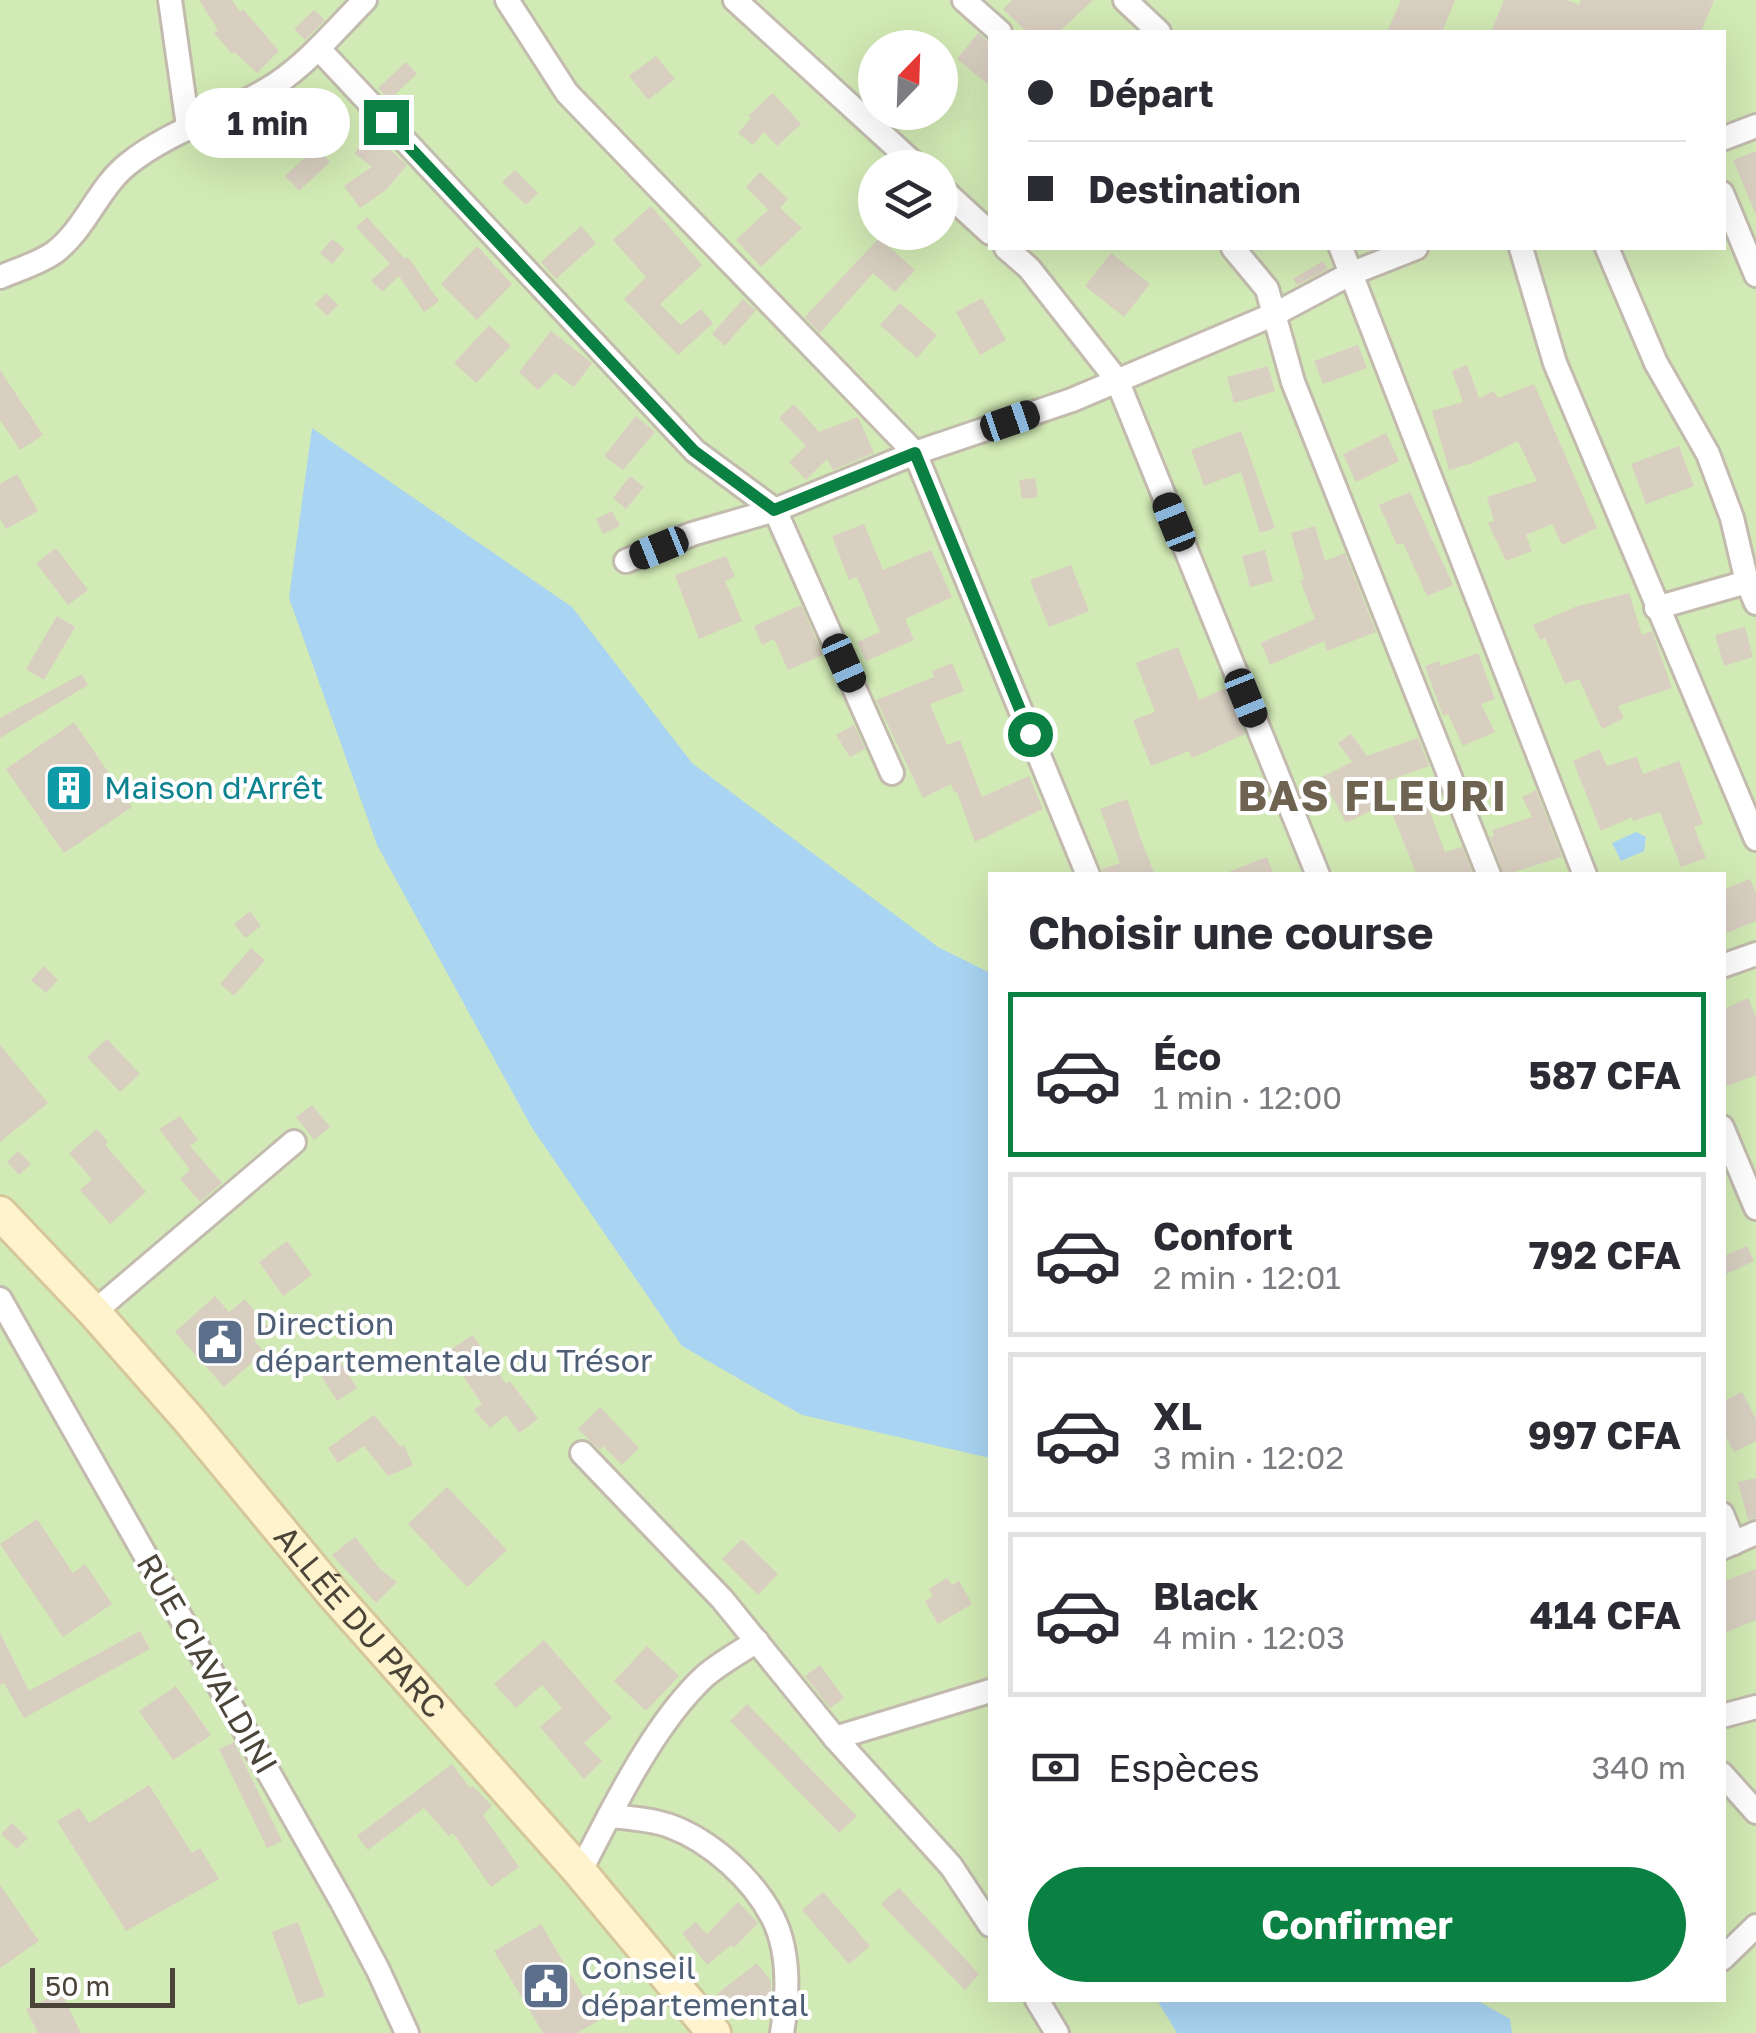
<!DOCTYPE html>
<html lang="fr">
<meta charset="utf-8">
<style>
body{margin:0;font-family:"Golos Text",sans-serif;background:#f2f2f3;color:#2b2b33;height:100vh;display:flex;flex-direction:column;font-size:38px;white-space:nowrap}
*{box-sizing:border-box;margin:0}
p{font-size:32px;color:#7c7c81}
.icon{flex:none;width:55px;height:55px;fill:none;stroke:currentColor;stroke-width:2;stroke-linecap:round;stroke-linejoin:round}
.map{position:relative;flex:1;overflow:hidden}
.sheet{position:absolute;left:988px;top:872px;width:738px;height:1130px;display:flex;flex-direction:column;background:#fff;border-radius:0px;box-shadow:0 10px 40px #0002}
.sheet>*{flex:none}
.top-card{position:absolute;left:988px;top:30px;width:738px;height:220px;border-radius:0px;box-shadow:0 10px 40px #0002;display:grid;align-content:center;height:220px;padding:0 40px;background:#fff}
.needle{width:65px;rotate:23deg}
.buttons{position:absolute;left:858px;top:30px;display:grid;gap:20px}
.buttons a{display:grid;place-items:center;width:100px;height:100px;border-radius:50%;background:#fff;box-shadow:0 10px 40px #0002;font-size:50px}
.scale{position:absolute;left:30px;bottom:25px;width:145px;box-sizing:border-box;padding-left:10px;border:5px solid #4b4439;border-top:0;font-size:28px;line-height:35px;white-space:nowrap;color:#4b4439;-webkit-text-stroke:8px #fff;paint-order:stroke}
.end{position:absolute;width:45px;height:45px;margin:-22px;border:12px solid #0b8043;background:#fff;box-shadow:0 0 0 5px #fff}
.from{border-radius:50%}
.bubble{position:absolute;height:70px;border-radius:35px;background:#fff;box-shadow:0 10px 40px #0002;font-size:32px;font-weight:700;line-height:70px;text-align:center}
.car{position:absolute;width:30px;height:60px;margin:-30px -15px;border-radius:12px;box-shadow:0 0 8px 2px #0007;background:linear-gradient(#222 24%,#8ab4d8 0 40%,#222 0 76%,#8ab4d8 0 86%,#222 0)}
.top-card b{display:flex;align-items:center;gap:35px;height:95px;font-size:38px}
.top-card b+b{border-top:2px solid #e1e1e2}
.top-card i{width:25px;height:25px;background:#2b2b33}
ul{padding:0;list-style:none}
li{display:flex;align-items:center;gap:30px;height:165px;margin:0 20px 15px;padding:0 20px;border:5px solid #e1e1e2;border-radius:0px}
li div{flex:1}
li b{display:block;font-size:38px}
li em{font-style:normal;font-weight:700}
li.selected{border-color:#0b8043}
li>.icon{width:90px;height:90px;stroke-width:1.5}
h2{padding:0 40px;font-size:45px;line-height:120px}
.pay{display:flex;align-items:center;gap:25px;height:110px;padding:0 40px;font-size:38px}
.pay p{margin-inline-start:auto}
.primary-button{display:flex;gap:20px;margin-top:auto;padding:20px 40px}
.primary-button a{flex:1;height:115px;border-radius:60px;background:#0b8043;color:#fff;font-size:40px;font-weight:700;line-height:115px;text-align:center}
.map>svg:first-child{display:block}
.green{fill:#d2eab5;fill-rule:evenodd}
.water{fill:#a9d4f2}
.building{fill:#d8cfc1}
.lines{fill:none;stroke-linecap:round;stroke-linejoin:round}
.street-casing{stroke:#c2bbae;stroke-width:28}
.secondary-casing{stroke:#d6c79b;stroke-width:38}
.street{stroke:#fff;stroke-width:22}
.secondary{stroke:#fff3cd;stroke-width:32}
.route{stroke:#0b8043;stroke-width:12}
.labels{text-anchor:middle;stroke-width:8;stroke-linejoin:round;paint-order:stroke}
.culture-label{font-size:32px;fill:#0d838f;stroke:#fff;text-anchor:start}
.service-label{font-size:32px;fill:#4e5e75;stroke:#fff;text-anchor:start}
.street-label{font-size:32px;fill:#4b4439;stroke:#fff}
.district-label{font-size:42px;font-weight:bold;letter-spacing:2.5px;fill:#6e6250;stroke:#fff}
</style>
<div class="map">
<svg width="1756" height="2033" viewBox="0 0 1756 2033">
<rect width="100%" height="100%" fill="#f6f3ec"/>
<path class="green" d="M0,0H1756V2033H0ZM990,32H1722V248H990ZM875,48H940V112H875ZM875,168H940V232H875ZM990,875H1722V2000H990Z"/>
<g class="water">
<polygon points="312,428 572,607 692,763 938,947 990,973 990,1458 802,1415 682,1346 532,1128 377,845 289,598"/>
<polygon points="1636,832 1646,837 1644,851 1621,861 1612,843"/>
<polygon points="1157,2000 1476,2000 1510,2019 1512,2033 1177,2033"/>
</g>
<g class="building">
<polygon points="199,0 232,0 240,12 243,9 279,51 257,73 234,52 232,54 214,33 218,30"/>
<polygon points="1012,0 1093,0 1059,32 1027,32 1003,9"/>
<polygon points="1401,0 1455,0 1442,32 1387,32"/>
<polygon points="1504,0 1567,0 1579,5 1581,0 1714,0 1701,32 1491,32"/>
<polygon points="314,10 325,20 305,40 294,29"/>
<polygon points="978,33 990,43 990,86 957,59"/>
<polygon points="656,56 675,79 648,100 629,76"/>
<polygon points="406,62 417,74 389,100 378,88"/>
<polygon points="773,93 801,124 777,146 764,132 753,145 738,133 751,118 748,116"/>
<polygon points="372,133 407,165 386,190 360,208 344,186 372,167 354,153"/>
<polygon points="316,147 330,162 299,191 285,176"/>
<polygon points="1756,151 1756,215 1733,160"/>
<polygon points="515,170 538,193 526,205 502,182"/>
<polygon points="760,172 788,199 780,208 802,228 761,267 736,240 768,210 746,187"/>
<polygon points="651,206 702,265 660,304 681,325 701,309 713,323 678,355 624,299 646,277 613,240"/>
<polygon points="367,217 405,259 408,257 439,301 424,312 399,276 382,292 371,280 390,264 356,227"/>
<polygon points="581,226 596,243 556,279 541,262"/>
<polygon points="879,238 915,270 895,292 873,273 820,333 805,317"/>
<polygon points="332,239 345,249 332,264 320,253"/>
<polygon points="477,246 512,284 477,320 441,284"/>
<polygon points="1111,253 1150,284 1124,317 1085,286"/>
<polygon points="1323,261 1328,269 1297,285 1293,279"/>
<polygon points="326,293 338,305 327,316 315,304"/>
<polygon points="982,298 1006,340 980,355 956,312"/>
<polygon points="743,299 756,310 725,346 712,334"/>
<polygon points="900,303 937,335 917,358 880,325"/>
<polygon points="489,325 511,346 476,383 454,363"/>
<polygon points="551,331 592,363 574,387 555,373 538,390 519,372"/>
<polygon points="1358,345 1367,368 1323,384 1314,361"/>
<polygon points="1467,365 1479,398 1494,391 1498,398 1534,384 1597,528 1562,545 1552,524 1526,535 1532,551 1506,561 1488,523 1494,521 1487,497 1537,481 1518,441 1475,462 1449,470 1432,411 1463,402 1452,371"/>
<polygon points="1268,366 1275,391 1234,403 1227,377"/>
<polygon points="0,370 43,435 20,450 0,420"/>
<polygon points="794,404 819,432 858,417 874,453 833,470 827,459 806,480 789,462 806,446 779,418"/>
<polygon points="636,416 655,432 623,470 604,456"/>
<polygon points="1241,431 1275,528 1260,533 1241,472 1204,486 1191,450"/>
<polygon points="1386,433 1399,461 1356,482 1343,454"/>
<polygon points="1679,446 1694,486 1646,504 1631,464"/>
<polygon points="17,474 38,511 6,529 0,519 0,484"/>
<polygon points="630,476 644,487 626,509 613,498"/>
<polygon points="1035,478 1038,497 1022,499 1019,480"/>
<polygon points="1410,492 1453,585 1427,596 1403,543 1397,545 1379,505"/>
<polygon points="612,511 620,526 603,534 596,519"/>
<polygon points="864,524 883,570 931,550 952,597 905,619 914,640 866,661 857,642 880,632 857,577 849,580 832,536"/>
<polygon points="1315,526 1325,561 1345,553 1376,632 1327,651 1324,641 1270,665 1261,643 1315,619 1300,580 1304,579 1291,533"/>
<polygon points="56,548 88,590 68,605 36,563"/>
<polygon points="1265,550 1273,581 1250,587 1242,556"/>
<polygon points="726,556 735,577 725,581 742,621 699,639 675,575"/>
<polygon points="1071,565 1089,611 1049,627 1030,580"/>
<polygon points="1629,593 1642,635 1652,631 1672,688 1618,706 1624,718 1602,729 1579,679 1565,684 1545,638 1540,640 1533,625 1575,607"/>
<polygon points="801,605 823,655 788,670 774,639 762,645 754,626"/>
<polygon points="57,616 75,627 44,680 26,669"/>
<polygon points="1745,627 1753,657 1724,666 1715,635"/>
<polygon points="1178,647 1199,700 1226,688 1245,734 1192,758 1189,751 1151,766 1133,720 1155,712 1136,663"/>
<polygon points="1478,653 1495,699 1481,704 1495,732 1463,746 1448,714 1443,716 1425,666 1439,661 1441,666"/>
<polygon points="952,663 964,691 930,704 947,745 960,740 982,797 1029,776 1043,809 975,842 957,792 954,793 951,784 923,798 876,700 934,677 932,671"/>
<polygon points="82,674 88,685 0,738 0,718"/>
<polygon points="74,722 132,807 64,853 6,769"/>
<polygon points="854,725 865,749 850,757 836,735"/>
<polygon points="1351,734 1367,756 1418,738 1429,766 1376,785 1385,804 1346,823 1322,777 1352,762 1338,743"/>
<polygon points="1599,749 1607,766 1637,757 1643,774 1679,761 1703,824 1694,827 1706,858 1681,867 1660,812 1633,821 1632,817 1601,831 1573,761"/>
<polygon points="1536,790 1562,857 1504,875 1490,837 1494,836 1492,830 1532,817 1522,797"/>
<polygon points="1127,799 1141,840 1155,875 1103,875 1102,869 1120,863 1100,809"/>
<polygon points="1426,801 1445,852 1462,847 1473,875 1417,875 1392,813"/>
<polygon points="1267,857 1274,875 1223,875 1223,874"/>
<polygon points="1750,879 1756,893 1756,921 1727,933 1722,922 1722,890"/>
<polygon points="250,911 261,926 245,938 234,924"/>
<polygon points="251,948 265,960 234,996 220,984"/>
<polygon points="44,966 58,980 46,993 31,980"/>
<polygon points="1748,998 1756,1017 1756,1075 1722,1088 1722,1010"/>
<polygon points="107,1039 140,1074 120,1092 87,1057"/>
<polygon points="0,1045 48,1103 0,1142"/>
<polygon points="312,1105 330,1127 314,1140 296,1117"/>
<polygon points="180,1116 198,1140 190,1146 222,1183 200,1202 180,1179 190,1170 159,1129"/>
<polygon points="97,1129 108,1142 105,1145 146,1192 110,1224 80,1190 92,1179 69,1153"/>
<polygon points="18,1151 31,1164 19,1175 7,1162"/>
<polygon points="287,1241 312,1275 283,1296 259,1262"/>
<polygon points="1747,1246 1754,1261 1722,1276 1722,1257"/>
<polygon points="215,1296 229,1312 245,1299 268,1327 254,1340 264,1352 224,1387 175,1332"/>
<polygon points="473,1335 506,1384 510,1381 538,1419 519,1433 506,1415 490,1428 474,1410 482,1404 447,1352"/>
<polygon points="341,1363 357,1388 337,1401 321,1376"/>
<polygon points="1742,1392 1756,1419 1756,1441 1734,1452 1722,1429 1722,1402"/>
<polygon points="600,1407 639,1448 622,1465 603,1446 600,1450 578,1429"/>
<polygon points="374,1415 401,1447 404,1445 413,1465 388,1476 364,1446 338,1463 328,1448"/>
<polygon points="1756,1478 1756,1518 1748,1520 1738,1482"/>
<polygon points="447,1487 507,1550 467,1587 408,1524"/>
<polygon points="37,1519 73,1573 85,1564 112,1604 63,1637 0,1544"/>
<polygon points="355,1537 380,1569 397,1582 376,1603 332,1555"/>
<polygon points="742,1539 778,1574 758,1595 722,1559"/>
<polygon points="1756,1569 1756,1620 1722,1634 1722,1582"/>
<polygon points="947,1578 952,1585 959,1581 972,1604 938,1624 925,1601 933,1596 929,1589"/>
<polygon points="140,1631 150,1649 24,1718 4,1683 0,1685 0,1633 29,1691"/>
<polygon points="544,1640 612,1718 584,1743 602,1761 584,1779 540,1727 562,1708 542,1685 516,1708 494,1684"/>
<polygon points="647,1646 679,1676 646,1711 614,1681"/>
<polygon points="820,1665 844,1698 830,1708 805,1676"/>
<polygon points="176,1686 211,1735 173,1760 139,1711"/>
<polygon points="747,1704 857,1816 839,1833 730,1721"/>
<polygon points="234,1742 282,1841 267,1848 219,1749"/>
<polygon points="452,1764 470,1788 473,1786 492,1806 483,1815 519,1867 491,1887 453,1833 449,1836 424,1808 368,1850 357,1836"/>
<polygon points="149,1785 192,1853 200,1848 219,1879 126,1931 57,1821 79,1808 89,1823"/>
<polygon points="12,1823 28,1838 17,1849 1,1834"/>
<polygon points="0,1885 39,1941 0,1968"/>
<polygon points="899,1888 979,1974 965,1990 881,1904"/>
<polygon points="823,1892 870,1946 849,1964 802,1910"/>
<polygon points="738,1902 758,1923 734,1948 731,1945 707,1965 682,1933 696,1922 707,1934"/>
<polygon points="298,1922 325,1996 298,2005 272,1932"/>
<polygon points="541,1924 598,2021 577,2033 543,2033 494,1951"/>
<polygon points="757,1963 771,1981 771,1994 738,2020 717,1994"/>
<polygon points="61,1992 81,2033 38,2033 26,2009"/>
</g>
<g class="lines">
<g class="street-casing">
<g id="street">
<polyline points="170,0 188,126"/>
<polyline points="507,0 567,93 915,453 1088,875"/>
<polyline points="735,0 919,168"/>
<polyline points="964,0 1000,32"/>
<polyline points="1125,0 1159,32"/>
<polyline points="319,49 695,451 775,510 892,773"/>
<polyline points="1722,139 1756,126"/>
<polyline points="940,187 990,233"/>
<polyline points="1722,193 1756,275"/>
<polyline points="1006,248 1029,268 1117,380 1318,875"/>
<polyline points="1233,248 1267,289 1293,382 1489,875"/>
<polyline points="1341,248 1585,875"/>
<polyline points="1521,248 1555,363 1756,839"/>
<polyline points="1607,248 1656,363 1708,454 1732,518 1747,582"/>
<path d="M0,277C17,270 40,263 55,252C86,228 98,188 128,164C173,128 229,115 276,84C310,61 336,29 365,0"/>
<polyline points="626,561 692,534 775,510 915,453 1072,400 1275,314 1350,274 1416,248"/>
<polyline points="1656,608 1747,582 1756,603"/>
<polyline points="1722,966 1756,954"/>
<polyline points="1722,1127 1756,1208"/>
<polyline points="0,1299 342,1902 378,1970 407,2033"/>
<polyline points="94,1312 294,1142"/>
<polyline points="582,1453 722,1599 835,1738 951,1866 990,1925"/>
<polyline points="1722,1514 1734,1543"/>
<polyline points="1722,1548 1756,1533"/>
<polyline points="1722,1716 1756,1707"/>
<polyline points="835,1738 990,1691"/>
<polyline points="1722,1774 1756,1812"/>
<path d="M609,1816C629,1818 650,1819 670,1826C711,1841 753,1879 773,1918C790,1952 788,1997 782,2033"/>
<path d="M580,1872C612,1810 654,1723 705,1676C720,1663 740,1652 757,1641"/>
<polyline points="1722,1959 1756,1926"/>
<polyline points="1037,2000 1057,2033"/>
</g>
</g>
<g class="secondary-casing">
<g id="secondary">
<path id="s1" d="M0,1213L94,1312L190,1421L334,1595L580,1872L714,2033"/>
</g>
</g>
<use href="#street" class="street"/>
<use href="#secondary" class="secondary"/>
</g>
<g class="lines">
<polyline class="route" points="386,122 694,451 774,510 915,453 1030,734"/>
</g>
<defs>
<g id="building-square" transform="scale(2.5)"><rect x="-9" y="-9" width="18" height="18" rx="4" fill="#0f9aa8" stroke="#fff"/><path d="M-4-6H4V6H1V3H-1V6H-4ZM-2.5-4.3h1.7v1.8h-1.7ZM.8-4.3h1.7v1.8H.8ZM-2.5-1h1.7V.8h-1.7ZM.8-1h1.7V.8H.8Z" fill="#fff"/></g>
<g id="civic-square" transform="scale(2.5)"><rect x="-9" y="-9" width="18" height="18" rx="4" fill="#5c6f8a" stroke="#fff"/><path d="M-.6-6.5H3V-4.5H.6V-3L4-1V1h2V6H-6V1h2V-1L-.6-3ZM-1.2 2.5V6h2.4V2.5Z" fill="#fff"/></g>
</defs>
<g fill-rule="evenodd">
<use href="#building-square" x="69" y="788"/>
<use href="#civic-square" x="220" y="1342"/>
<use href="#civic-square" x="546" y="1986"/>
</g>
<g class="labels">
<g class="culture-label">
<text x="104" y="799">Maison d'Arrêt</text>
</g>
<g class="service-label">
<text x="255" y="1335">Direction<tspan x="255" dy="37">départementale du Trésor</tspan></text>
<text x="581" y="1979">Conseil<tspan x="581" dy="37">départemental</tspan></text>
</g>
<g class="street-label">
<text dy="11" stroke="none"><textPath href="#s1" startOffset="545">ALLÉE DU PARC</textPath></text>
<text transform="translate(207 1664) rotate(60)" y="11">RUE CIAVALDINI</text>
</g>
<g class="district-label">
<text x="1373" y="811">BAS FLEURI</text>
</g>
</g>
</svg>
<div class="buttons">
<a><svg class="needle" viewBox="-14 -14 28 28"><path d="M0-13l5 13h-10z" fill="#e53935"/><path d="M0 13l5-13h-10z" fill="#7c7c81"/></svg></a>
<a><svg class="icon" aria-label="layers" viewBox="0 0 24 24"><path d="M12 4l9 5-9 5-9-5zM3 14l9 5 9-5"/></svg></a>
</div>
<div class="scale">50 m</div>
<i class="end from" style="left:1030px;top:734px"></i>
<i class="end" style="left:386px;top:122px"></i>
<div class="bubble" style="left:185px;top:88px;width:165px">1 min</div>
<i class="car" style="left:1010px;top:421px;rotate:71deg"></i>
<i class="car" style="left:1174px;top:522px;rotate:338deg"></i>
<i class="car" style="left:659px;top:548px;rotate:248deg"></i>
<i class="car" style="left:844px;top:663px;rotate:156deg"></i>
<i class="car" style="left:1246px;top:698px;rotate:158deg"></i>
<div class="top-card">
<b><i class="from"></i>Départ</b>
<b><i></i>Destination</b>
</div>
<section class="sheet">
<h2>Choisir une course</h2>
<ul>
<li class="selected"><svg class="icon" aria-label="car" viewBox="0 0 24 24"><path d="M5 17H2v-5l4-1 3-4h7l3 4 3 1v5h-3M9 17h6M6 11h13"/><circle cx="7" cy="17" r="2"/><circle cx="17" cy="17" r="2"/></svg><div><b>Éco</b><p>1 min · 12:00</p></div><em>587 CFA</em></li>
<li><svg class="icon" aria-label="car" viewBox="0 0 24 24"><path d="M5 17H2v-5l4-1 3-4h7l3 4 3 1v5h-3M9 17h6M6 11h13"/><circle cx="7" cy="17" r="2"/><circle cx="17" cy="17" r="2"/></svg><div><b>Confort</b><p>2 min · 12:01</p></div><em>792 CFA</em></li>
<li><svg class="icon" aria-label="car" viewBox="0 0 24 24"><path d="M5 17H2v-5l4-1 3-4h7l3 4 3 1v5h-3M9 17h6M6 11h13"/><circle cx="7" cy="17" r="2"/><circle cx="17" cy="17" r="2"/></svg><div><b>XL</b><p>3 min · 12:02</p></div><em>997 CFA</em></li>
<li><svg class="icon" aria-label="car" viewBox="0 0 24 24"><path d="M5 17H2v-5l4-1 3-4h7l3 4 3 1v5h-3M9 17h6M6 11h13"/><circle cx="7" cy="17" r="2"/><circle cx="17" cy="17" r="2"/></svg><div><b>Black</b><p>4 min · 12:03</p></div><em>414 CFA</em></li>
</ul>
<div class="pay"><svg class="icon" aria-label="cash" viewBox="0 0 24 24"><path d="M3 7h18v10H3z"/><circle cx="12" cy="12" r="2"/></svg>Espèces<p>340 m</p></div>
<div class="primary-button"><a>Confirmer</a></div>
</section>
</div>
